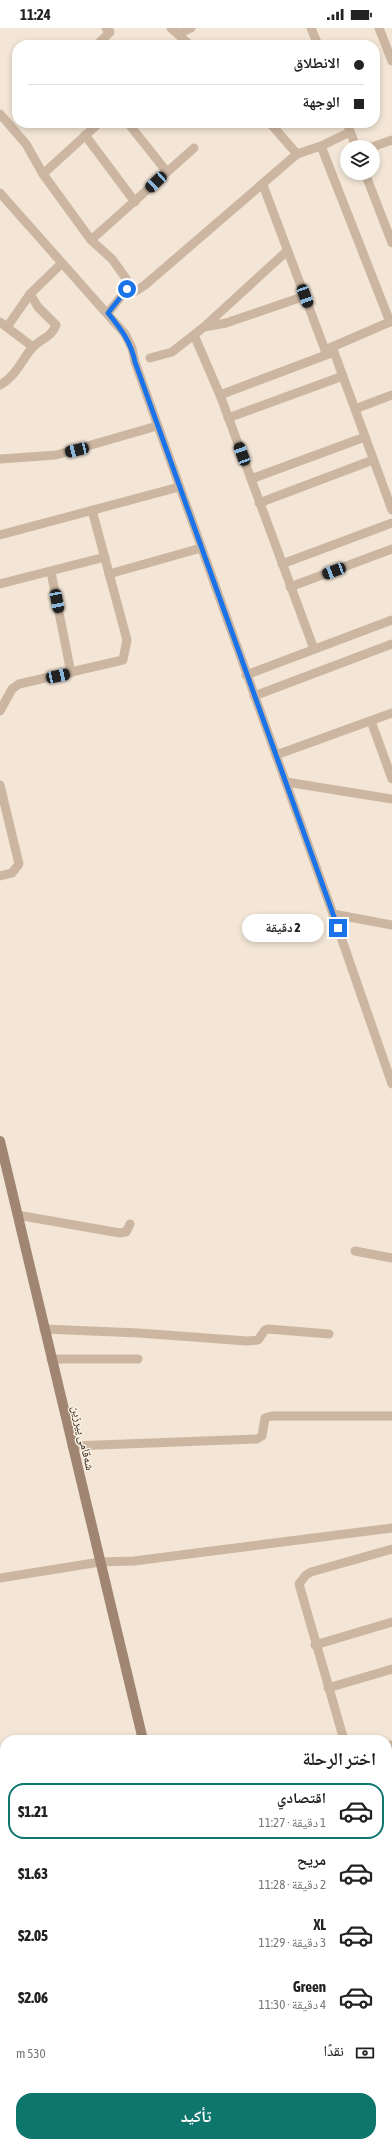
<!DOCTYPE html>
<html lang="ar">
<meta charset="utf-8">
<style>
body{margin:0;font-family:"Asap Condensed","Noto Naskh Arabic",sans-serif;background:#f2f2f2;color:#222;direction:rtl;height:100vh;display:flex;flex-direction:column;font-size:15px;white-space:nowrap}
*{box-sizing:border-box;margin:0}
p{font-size:13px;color:#767676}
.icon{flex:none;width:22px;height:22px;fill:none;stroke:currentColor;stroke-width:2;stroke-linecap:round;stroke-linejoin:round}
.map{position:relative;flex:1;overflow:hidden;direction:ltr}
.drawer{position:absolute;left:0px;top:1707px;width:392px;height:412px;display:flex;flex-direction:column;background:#fff;border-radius:16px 16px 0 0;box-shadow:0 2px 6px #0003;direction:rtl}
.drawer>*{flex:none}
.banner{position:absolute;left:12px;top:12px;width:368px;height:88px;border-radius:16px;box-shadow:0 2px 6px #0003;direction:rtl;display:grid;align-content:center;height:88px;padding:0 16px;background:#fff}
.buttons{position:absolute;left:340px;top:112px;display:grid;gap:8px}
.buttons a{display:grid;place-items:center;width:40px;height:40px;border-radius:50%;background:#fff;box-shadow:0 2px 6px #0003;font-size:20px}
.end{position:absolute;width:18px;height:18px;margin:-9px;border:5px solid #1a73e8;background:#fff;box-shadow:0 0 0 2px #fff}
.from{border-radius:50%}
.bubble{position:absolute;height:28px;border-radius:14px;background:#fff;box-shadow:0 2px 6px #0003;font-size:13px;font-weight:800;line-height:28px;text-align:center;direction:rtl}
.car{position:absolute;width:12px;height:24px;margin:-12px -6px;border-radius:5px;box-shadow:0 0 3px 1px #0007;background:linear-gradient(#222 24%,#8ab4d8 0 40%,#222 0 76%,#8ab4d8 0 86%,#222 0)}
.banner b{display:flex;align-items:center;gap:14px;height:38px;font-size:15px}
.banner b+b{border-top:1px solid #e0e0e0}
.banner i{width:10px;height:10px;background:#222}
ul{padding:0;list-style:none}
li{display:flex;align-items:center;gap:12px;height:56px;margin:0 8px 6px;padding:0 8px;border:2px solid transparent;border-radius:16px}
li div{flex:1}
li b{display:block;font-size:15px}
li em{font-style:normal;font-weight:800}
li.selected{border-color:#0f766e}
li>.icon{width:36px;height:36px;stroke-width:1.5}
h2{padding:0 16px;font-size:18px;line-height:48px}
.pay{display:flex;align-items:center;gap:10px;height:44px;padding:0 16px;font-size:15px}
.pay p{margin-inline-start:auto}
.cta{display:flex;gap:8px;margin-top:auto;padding:8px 16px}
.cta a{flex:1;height:46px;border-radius:16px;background:#0f766e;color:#fff;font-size:16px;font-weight:800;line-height:46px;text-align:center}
.status{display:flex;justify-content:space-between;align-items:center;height:28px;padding:0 20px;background:#fff;direction:ltr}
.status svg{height:11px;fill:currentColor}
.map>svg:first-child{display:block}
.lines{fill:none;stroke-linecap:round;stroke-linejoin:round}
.street{stroke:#ccb6a1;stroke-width:9}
.secondary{stroke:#9f8572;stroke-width:10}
.highway{stroke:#57453b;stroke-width:12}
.route{stroke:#1a73e8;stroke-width:5}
.labels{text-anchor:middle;stroke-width:3;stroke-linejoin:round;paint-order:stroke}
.street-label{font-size:12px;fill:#352a24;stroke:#fbf0e2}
</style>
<div class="status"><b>11:24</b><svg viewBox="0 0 49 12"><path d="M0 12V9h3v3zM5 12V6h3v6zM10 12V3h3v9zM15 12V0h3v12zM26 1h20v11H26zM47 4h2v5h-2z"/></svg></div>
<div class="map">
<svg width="392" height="2119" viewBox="0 0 392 2119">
<rect width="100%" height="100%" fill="#f3e6d6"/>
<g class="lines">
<g class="street">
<polyline points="171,0 190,17"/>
<polyline points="311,0 318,17"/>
<polyline points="379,0 392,33"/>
<polyline points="178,6 191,0"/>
<polyline points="97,17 110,4 106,0"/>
<polyline points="0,86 26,116 43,146 91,212 112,231 127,252 127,261 108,285"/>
<polyline points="128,95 167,144"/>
<polyline points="270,95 297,126"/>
<polyline points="347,95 356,119"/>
<polyline points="85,107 135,174"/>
<polyline points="321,118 390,294"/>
<polyline points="372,119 392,112"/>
<polyline points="365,145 392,215"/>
<polyline points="43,146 99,95"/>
<polyline points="263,157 325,322 334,324 392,482"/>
<polyline points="0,165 125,306 132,320 135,334 333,886 392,1056"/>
<polyline points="91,212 194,120"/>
<polyline points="123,267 136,263 145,257 297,126 321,118 350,104"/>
<polyline points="0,294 33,319"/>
<polyline points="7,299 30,266 62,235"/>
<polyline points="204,299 226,295 305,268"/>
<polyline points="194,307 220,367 314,621"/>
<polyline points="325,322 392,293"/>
<polyline points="150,330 172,324 204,299 287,223"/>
<path d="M0,357C16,348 21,333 32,320C40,311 52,309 56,297L38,279L30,266"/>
<polyline points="220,367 334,324"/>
<polyline points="355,381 392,367"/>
<polyline points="228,390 343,348"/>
<polyline points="0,431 56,427 157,398"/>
<polyline points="251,451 365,409"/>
<polyline points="259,475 373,432"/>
<polyline points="0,507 179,459"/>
<polyline points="282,536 392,495"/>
<polyline points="51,544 71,645"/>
<polyline points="109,546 201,520"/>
<polyline points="0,556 105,529"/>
<polyline points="290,559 392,521"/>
<polyline points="246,647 392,592"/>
<polyline points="254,668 392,616"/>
<polyline points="0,683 12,661 19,656 123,632 127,612 92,482"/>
<polyline points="371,693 392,751"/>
<polyline points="276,727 392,685"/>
<polyline points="286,754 392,771"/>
<polyline points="0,757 19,836 12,845 0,848"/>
<polyline points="333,886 392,897"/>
<polyline points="17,1187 120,1205 126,1204 130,1196"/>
<polyline points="355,1223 392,1230"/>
<polyline points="44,1301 139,1305 247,1313 258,1312 265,1302 268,1301 329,1306"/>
<polyline points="51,1331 138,1331"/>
<polyline points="72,1418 257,1411 262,1408 265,1390 272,1388 392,1388"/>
<polyline points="0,1550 100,1534 134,1533 392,1500"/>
<polyline points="315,1617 392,1594"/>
<polyline points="328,1660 392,1641"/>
<polyline points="344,1712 299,1556 306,1547 311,1544 392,1521"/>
<polyline points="387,1718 392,1717"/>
<polyline points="387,1791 392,1789"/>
<polyline points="387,1840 392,1839"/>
<polyline points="387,1855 392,1872"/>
</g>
<g class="secondary">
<polyline points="0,1113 143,1712"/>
<polyline points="263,2114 264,2119"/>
</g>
<g class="highway">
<polyline points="387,2008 392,2007"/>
<polyline points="387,2037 392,2035"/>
<polyline points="0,2096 5,2095"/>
<polyline points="9,2119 31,2114"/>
</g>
</g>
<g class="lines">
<path class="route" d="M127,261L108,285C121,301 131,314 135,334L338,900"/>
</g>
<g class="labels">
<g class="street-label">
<text transform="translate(83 1410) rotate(77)" y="4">شەقامی پیرزین</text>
</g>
</g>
</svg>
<div class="buttons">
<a><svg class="icon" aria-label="layers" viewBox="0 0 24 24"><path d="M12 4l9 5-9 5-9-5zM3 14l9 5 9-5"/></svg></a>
</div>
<i class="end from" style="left:127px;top:261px"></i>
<i class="end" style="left:338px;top:900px"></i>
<div class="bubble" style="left:242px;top:886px;width:82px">2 دقيقة</div>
<i class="car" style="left:156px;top:154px;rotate:227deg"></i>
<i class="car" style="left:305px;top:268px;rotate:160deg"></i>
<i class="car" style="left:77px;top:422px;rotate:257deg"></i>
<i class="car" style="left:242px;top:426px;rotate:340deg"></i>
<i class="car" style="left:334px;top:543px;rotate:249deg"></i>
<i class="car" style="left:57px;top:573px;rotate:169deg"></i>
<i class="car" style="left:58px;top:648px;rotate:78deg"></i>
<div class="banner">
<b><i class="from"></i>الانطلاق</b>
<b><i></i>الوجهة</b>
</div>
<section class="drawer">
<h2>اختر الرحلة</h2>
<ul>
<li class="selected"><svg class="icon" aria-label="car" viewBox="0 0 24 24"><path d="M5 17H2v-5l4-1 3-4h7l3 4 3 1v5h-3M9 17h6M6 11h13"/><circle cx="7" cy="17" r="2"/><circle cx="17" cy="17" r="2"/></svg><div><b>اقتصادي</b><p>1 دقيقة · 11:27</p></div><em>$1.21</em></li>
<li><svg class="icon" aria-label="car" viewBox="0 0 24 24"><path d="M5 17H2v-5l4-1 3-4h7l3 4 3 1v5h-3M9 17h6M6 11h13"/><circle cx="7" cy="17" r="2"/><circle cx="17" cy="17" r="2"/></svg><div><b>مريح</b><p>2 دقيقة · 11:28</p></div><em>$1.63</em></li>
<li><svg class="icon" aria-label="car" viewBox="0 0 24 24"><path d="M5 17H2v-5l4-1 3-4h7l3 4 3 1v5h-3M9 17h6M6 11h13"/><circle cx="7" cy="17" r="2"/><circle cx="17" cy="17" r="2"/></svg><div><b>XL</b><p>3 دقيقة · 11:29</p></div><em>$2.05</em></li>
<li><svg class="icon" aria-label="car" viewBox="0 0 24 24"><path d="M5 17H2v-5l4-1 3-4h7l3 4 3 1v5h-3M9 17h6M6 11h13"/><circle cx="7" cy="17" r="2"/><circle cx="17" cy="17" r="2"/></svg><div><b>Green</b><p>4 دقيقة · 11:30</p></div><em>$2.06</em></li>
</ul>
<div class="pay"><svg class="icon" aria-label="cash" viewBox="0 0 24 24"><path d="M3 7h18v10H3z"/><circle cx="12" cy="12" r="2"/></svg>نقدًا<p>530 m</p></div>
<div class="cta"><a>تأكيد</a></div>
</section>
</div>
